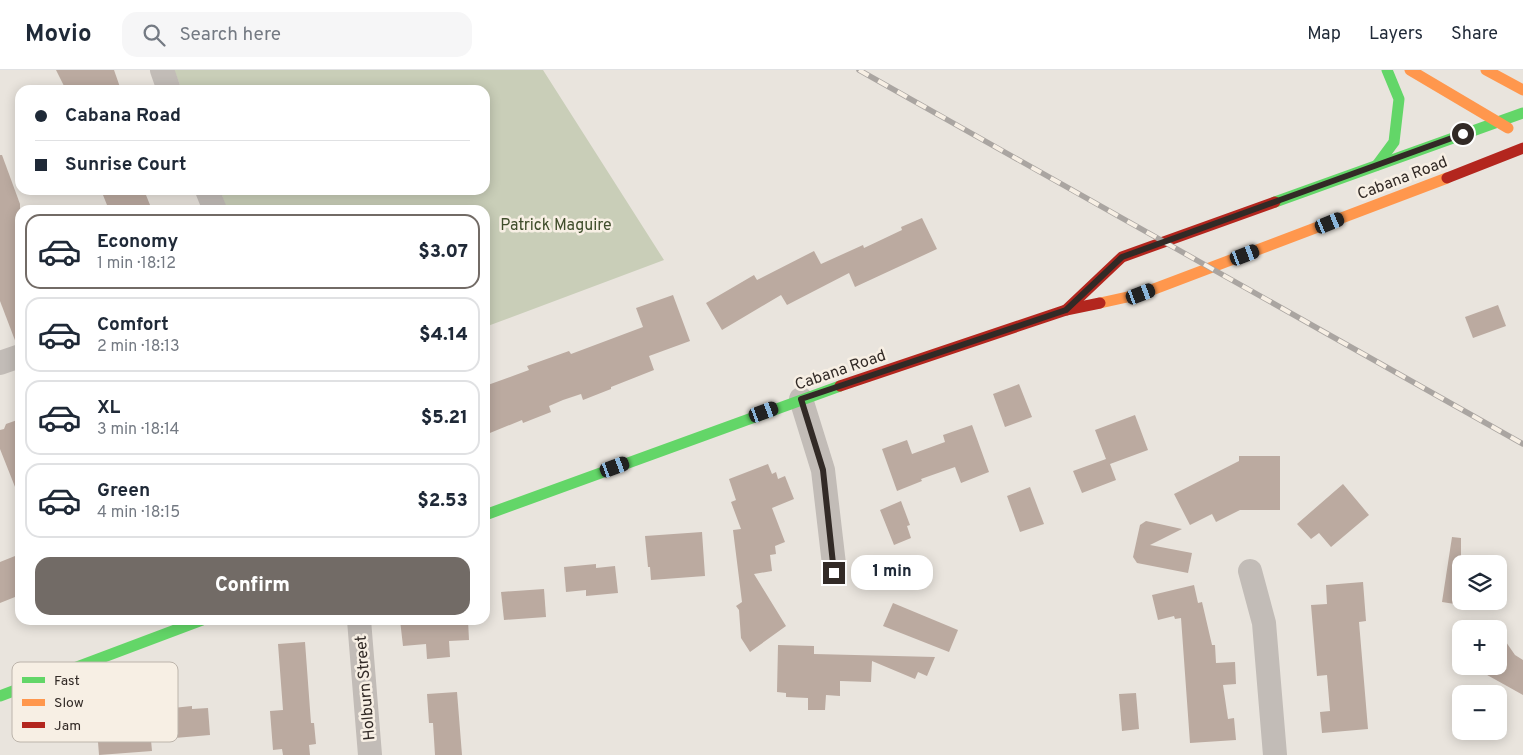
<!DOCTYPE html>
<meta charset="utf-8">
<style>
body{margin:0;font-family:Overpass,sans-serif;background:#f6f6f7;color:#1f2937;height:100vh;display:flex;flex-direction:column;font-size:19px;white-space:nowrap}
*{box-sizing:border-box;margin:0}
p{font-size:16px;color:#747a83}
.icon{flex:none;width:28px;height:28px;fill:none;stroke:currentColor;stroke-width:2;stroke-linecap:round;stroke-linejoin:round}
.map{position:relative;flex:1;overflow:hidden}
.panel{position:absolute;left:15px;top:135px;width:475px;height:420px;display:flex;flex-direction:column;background:#fff;border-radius:15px;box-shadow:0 2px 12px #0003}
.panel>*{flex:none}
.hud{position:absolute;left:15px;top:15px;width:475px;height:110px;border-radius:15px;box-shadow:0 2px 12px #0003;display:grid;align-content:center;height:110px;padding:0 20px;background:#fff}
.tools{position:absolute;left:1452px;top:485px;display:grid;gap:10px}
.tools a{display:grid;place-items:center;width:55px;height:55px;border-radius:10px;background:#fff;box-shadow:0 2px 12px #0003;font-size:25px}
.end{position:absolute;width:22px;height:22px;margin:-11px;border:6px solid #322a26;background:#fff;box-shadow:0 0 0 2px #fff}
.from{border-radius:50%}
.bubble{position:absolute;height:35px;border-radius:15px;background:#fff;box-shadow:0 2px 12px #0003;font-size:16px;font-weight:800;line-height:35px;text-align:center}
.car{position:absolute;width:15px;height:30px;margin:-15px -8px;border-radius:6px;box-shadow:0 0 4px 1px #0007;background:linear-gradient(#222 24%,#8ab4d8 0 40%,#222 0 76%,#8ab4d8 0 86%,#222 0)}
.hud b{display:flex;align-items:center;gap:18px;height:48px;font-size:19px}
.hud b+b{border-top:1px solid #e0e1e3}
.hud i{width:12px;height:12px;background:#1f2937}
ul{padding:9px 0 0;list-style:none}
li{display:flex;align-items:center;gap:15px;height:75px;margin:0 10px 8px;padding:0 10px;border:2px solid #e0e1e3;border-radius:15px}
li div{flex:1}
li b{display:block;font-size:19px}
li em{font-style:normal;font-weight:800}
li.current{border-color:#726b66}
li>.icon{width:45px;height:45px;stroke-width:1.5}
.action{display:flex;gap:10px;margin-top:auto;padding:10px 20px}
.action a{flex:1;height:58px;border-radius:15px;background:#726b66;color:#fff;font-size:20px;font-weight:800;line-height:58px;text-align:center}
header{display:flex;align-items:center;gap:30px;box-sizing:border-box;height:70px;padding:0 25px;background:#fff;border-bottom:1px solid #e0e1e3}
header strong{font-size:24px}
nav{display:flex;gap:28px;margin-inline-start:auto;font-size:18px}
.search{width:350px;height:45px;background:#f6f6f7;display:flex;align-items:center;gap:12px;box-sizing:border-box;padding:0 18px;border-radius:15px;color:#747a83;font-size:19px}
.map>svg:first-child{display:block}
.green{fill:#c9ceb8}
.building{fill:#bbaaa0}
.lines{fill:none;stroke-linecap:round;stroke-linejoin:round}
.street{stroke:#c2bcb7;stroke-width:24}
.fast{stroke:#63d668;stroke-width:11}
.slow{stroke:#ff974d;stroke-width:11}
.jam{stroke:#b3261e;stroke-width:11}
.rail-casing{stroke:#aaa5a1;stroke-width:5.5}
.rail{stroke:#f7efe4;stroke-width:4;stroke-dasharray:11;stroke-linecap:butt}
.route{stroke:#322a26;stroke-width:6}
.labels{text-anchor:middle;stroke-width:5;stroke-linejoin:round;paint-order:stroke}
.street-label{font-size:16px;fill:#322a26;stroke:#f7efe4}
.park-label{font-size:16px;fill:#404e2c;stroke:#f7efe4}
.key{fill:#f7efe4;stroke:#bcb4ab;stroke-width:1}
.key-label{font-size:14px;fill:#322a26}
</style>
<header>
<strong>Movio</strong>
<div class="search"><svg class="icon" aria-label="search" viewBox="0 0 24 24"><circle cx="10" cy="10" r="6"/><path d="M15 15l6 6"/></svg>Search here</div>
<nav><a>Map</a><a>Layers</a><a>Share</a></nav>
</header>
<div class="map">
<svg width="1523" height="685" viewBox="0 0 1523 685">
<rect width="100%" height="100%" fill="#e9e4dd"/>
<polygon class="green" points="174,0 543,0 664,190 485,257 485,140 227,140 220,120 485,120 485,20 182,20"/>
<g class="building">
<polygon points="56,0 114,0 121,20 66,20"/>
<polygon points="0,85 2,85 20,134 20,273 16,273 0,231"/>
<polygon points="101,120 144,120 152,140 109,140"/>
<polygon points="922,148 937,179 855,217 849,203 787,235 781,225 722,260 706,233 754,205 757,210 814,181 821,194 863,175 864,178 902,160 901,157"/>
<polygon points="673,225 690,271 649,286 654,300 611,317 611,319 583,330 581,324 563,330 549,336 551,342 523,353 522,350 485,365 485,316 529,300 527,296 569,281 571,284 643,257 636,238"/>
<polygon points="1498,235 1506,256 1473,268 1465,247"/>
<polygon points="1019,314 1032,347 1005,357 993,324"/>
<polygon points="1135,345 1148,380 1110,394 1116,410 1082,423 1073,401 1106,389 1095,360"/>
<polygon points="20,349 20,427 19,427 0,379 0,360 4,359 6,354"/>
<polygon points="972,355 989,402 961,413 955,397 921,409 922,411 897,421 882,379 907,370 912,384 945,372 943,365"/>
<polygon points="1239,386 1280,386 1280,440 1240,440 1216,452 1212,444 1190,455 1174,424 1239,391"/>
<polygon points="768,394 772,404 776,402 778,409 785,406 794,429 772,438 785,472 775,476 776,484 770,485 772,501 754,504 786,556 750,582 741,568 739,540 736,536 742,532 733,460 741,459 731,432 736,430 729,409"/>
<polygon points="1343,414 1369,445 1331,477 1319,463 1311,469 1297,454"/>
<polygon points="1030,417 1044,454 1020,462 1007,426"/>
<polygon points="901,431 910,455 907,456 911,468 894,475 880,440"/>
<polygon points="1146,451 1182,459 1150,475 1192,483 1188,503 1137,493 1133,487 1140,455"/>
<polygon points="702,462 705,506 651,510 650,497 648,497 645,466"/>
<polygon points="1452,467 1461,468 1461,535 1442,532"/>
<polygon points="20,484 20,525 0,533 0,492"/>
<polygon points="596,494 596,498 615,496 618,523 586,526 586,520 566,522 564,497"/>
<polygon points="1363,512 1366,551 1359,552 1368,659 1322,663 1320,642 1330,641 1327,605 1317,606 1311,535 1327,534 1326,515"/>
<polygon points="1194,515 1198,533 1202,532 1212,575 1215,575 1216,593 1235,592 1236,614 1223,615 1228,649 1234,648 1236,670 1190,673 1181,548 1175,549 1174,546 1158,550 1152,525"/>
<polygon points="544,519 546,547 504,550 501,522"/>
<polygon points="893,533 958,560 949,582 883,556"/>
<polygon points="400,550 468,550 469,570 449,571 450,587 427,589 426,574 403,576"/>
<polygon points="1499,562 1515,585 1523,590 1523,625 1471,596 1499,596"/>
<polygon points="305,572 311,653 314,653 316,674 309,675 310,685 283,685 282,679 273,680 270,641 283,640 278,574"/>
<polygon points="778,575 814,576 814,584 935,587 927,606 918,602 915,609 872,591 871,612 840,611 840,626 826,625 825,640 808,640 808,628 786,627 786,623 777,622"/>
<polygon points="457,622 462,685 435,685 433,653 429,653 427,624"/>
<polygon points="1136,623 1139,659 1122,661 1119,624"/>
<polygon points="192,636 192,639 208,638 210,665 151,670 152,681 99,685 97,659 164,654 163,639"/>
</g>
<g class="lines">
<g class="street">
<polyline points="162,0 169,20"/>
<polyline points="207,120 215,140"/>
<polyline points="0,293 20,286"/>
<polyline points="801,329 823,400 835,503"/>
<polyline points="1250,501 1264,553 1275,685"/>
<polyline points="359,550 370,685"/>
</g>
<g class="fast">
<polyline points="1377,95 1394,72 1399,29 1387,0"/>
<polyline points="1275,132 1523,43"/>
<polyline points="485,445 840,316"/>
<polyline points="0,626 202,550"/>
</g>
<g class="slow">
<polyline points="1410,0 1508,58"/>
<polyline points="1486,0 1523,20"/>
<polyline points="1100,233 1141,224 1447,108"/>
</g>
<g class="jam">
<polyline points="1447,108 1523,78"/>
<polyline points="1066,240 1122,187 1275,132"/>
<polyline points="840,316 1066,240 1100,233"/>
</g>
<g class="rail-casing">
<polyline id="rail" points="859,0 1523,374"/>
</g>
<use href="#rail" class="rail"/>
</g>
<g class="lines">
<polyline class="route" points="834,503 823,400 801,329 1066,240 1122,187 1463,64"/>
</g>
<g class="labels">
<g class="street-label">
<text transform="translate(1402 107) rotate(-21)" y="6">Cabana Road</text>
<text transform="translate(840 299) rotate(-19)" y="6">Cabana Road</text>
<text transform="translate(364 618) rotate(-95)" y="6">Holburn Street</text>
</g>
<g class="park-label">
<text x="556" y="160">Patrick Maguire</text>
</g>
</g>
<rect x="12" y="592" width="166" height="80" rx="8" class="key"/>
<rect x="22" y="607" width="23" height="6" fill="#63d668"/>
<rect x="22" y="629" width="23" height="7" fill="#ff974d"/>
<rect x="22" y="652" width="23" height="6" fill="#b3261e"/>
<g class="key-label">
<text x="54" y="615">Fast</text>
<text x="54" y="637">Slow</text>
<text x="54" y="660">Jam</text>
</g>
</svg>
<div class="tools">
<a><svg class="icon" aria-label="layers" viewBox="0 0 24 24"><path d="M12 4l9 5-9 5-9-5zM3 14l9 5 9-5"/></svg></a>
<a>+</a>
<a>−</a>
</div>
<i class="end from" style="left:1463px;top:64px"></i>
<i class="end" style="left:834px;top:503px"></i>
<div class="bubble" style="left:851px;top:485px;width:82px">1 min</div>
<i class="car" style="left:1330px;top:153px;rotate:68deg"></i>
<i class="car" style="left:1245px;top:185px;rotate:69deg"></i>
<i class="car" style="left:1141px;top:224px;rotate:69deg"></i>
<i class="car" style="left:764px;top:342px;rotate:70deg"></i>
<i class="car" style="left:615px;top:397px;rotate:70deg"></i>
<div class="hud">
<b><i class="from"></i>Cabana Road</b>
<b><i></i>Sunrise Court</b>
</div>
<section class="panel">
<ul>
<li class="current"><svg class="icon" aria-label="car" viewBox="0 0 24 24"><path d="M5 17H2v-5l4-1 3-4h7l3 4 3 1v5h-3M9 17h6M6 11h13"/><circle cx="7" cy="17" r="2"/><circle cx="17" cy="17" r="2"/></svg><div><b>Economy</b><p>1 min · 18:12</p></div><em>$3.07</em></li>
<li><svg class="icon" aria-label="car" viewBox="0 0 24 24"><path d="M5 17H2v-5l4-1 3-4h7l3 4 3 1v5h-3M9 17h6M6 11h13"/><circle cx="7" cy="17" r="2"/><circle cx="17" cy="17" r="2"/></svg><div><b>Comfort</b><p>2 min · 18:13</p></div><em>$4.14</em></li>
<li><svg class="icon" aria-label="car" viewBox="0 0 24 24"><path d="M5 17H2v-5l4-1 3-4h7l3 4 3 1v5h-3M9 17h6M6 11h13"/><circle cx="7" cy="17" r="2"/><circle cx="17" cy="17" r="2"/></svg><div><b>XL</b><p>3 min · 18:14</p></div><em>$5.21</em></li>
<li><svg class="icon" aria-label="car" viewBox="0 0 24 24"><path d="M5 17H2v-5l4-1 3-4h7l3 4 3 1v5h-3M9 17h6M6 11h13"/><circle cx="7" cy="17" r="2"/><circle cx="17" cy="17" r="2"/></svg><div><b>Green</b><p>4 min · 18:15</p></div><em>$2.53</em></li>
</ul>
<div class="action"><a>Confirm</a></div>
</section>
</div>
